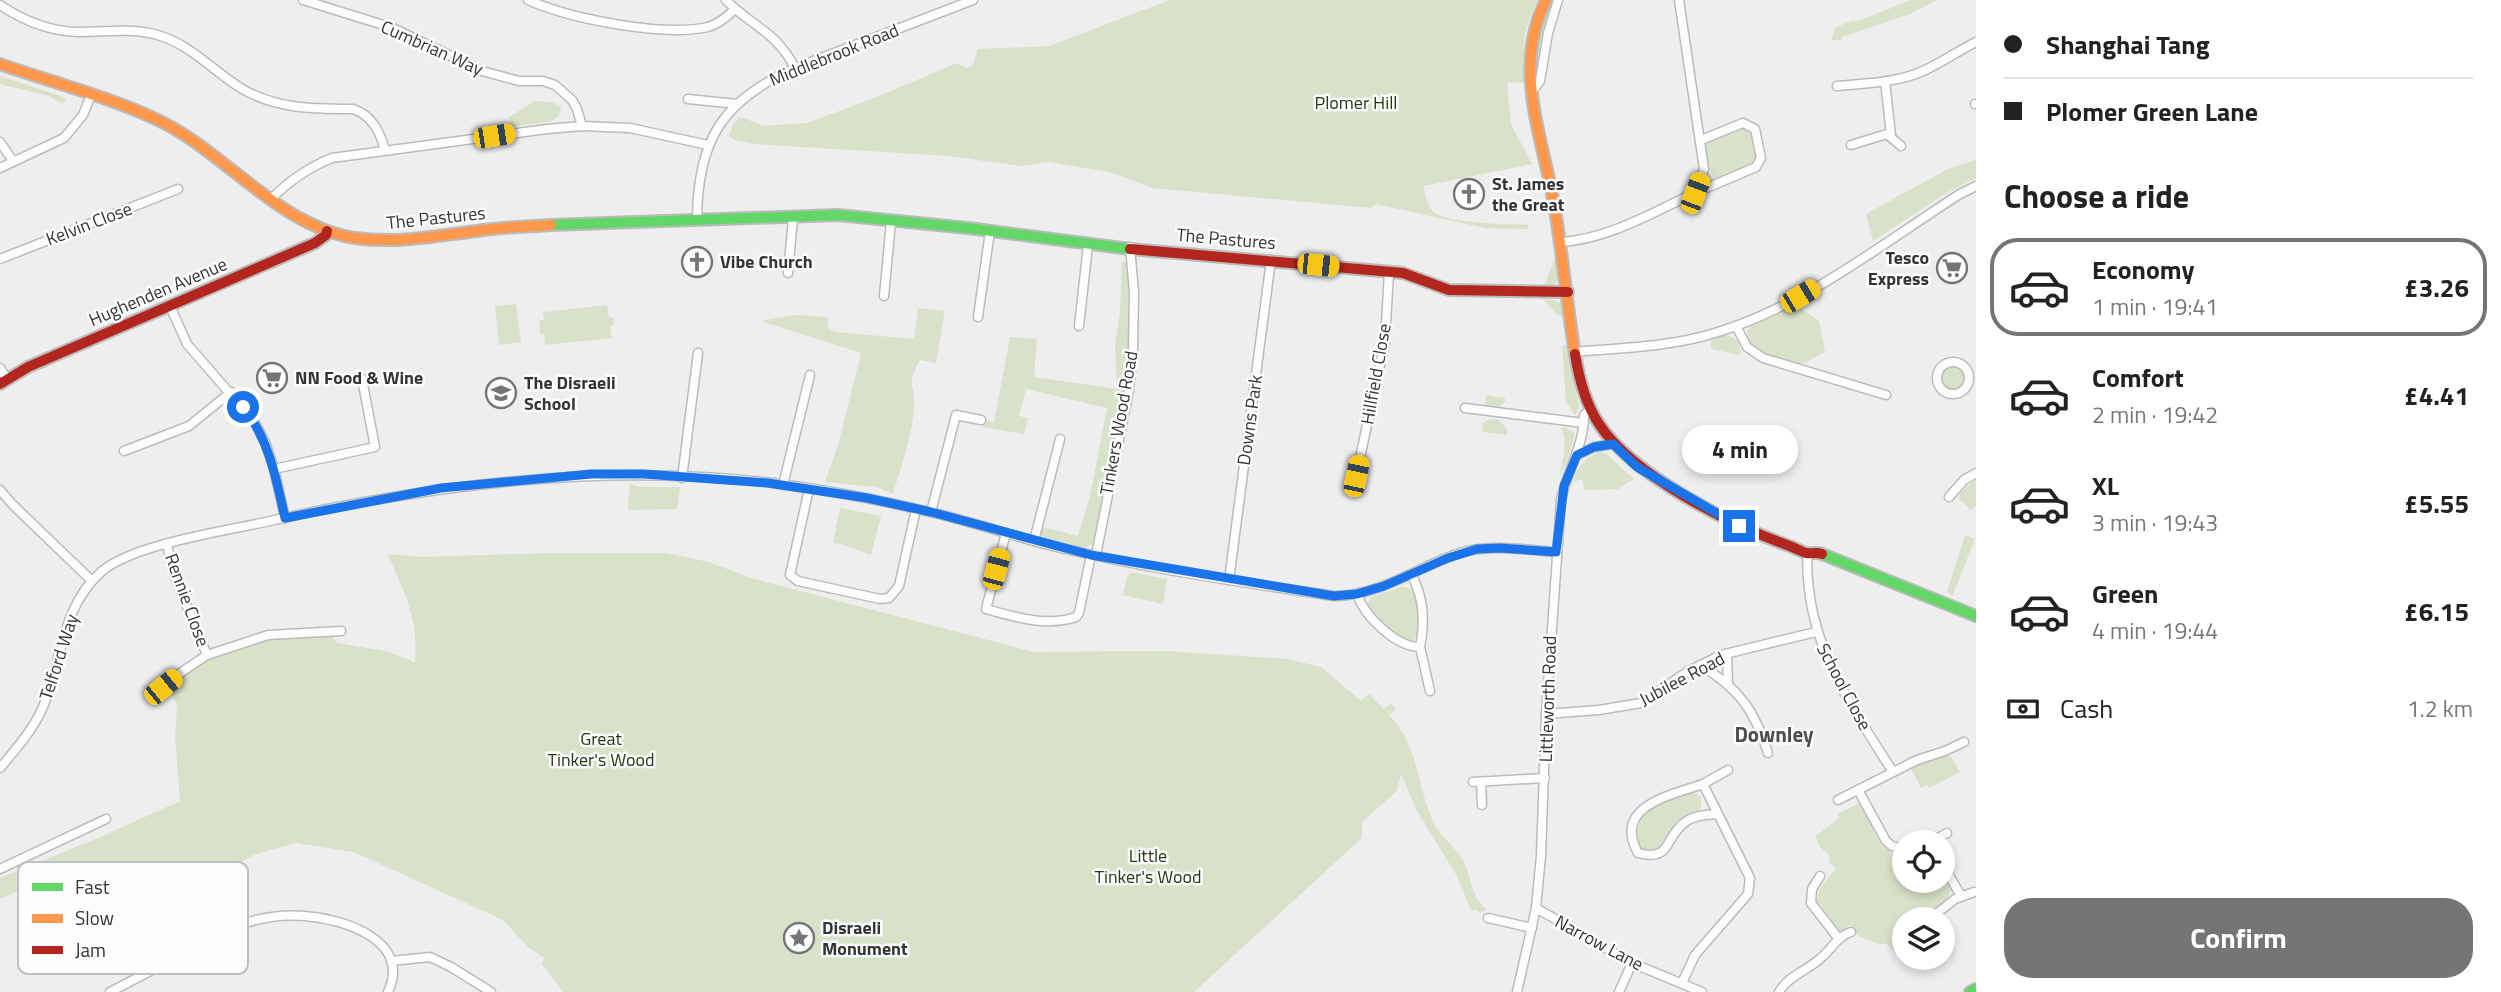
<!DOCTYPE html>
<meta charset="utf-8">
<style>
body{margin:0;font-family:"Titillium Web",sans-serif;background:#f6f6f6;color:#222;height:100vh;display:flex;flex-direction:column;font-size:26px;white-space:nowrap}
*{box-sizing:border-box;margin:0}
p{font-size:23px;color:#767676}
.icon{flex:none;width:38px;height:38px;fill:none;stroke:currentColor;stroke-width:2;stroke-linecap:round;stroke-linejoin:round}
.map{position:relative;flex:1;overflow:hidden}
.panel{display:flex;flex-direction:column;background:#fff;width:525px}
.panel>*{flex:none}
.top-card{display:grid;align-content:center;height:154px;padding:0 28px;background:#fff}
.buttons{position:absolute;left:1892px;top:830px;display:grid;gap:14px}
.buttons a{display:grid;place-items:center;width:63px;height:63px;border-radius:50%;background:#fff;box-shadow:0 4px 10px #0003;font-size:35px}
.end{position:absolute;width:32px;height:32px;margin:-16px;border:9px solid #1a73e8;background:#fff;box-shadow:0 0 0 4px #fff}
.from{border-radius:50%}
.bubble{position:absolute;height:49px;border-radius:24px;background:#fff;box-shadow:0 4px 10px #0003;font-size:23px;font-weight:700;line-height:49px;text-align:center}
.car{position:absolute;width:21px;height:42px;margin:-21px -10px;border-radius:9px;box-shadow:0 0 5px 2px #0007;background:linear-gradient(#f5c518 24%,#345 0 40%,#f5c518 0 76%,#345 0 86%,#f5c518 0)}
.top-card b{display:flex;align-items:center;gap:24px;height:66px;font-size:26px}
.top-card b+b{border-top:2px solid #e0e0e0}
.top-card i{width:18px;height:18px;background:#222}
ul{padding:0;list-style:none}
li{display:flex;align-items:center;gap:21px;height:98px;margin:0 14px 10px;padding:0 14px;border:4px solid transparent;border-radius:28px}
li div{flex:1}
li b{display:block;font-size:26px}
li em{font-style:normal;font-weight:700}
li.current{border-color:#747575}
li>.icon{width:63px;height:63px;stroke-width:1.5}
h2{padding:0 28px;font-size:32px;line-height:84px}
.pay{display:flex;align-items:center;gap:18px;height:77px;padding:0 28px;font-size:26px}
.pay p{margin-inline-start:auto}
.primary-button{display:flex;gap:14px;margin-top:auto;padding:14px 28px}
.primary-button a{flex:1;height:80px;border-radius:28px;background:#747575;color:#fff;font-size:28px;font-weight:700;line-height:80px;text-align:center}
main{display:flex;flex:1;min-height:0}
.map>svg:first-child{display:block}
.green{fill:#d9e1c8}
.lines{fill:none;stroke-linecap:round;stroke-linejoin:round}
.street-casing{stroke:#babbbb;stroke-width:11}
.fast-casing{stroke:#babbbb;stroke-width:14}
.slow-casing{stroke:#babbbb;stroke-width:14}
.jam-casing{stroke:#babbbb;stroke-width:14}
.street{stroke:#fcfcfd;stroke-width:8}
.fast{stroke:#63d668;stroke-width:10}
.slow{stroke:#ff974d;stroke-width:10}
.jam{stroke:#b3261e;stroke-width:10}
.route{stroke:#1a73e8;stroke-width:9}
.labels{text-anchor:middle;stroke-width:5;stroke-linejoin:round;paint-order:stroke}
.street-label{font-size:18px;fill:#333434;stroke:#fafcfd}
.park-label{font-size:18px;fill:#2d3710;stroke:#fafcfd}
.poi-label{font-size:18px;font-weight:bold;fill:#333434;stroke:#fafcfd;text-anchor:start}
.quarter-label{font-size:21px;font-weight:bold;fill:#4b4d4e;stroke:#fafcfd}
.key{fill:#fafcfd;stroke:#bec0c1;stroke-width:2}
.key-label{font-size:19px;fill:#333434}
</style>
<main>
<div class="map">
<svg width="1976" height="992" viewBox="0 0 1976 992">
<rect width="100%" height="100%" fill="#eeeeef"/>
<g class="green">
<path d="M1170,0H1538C1521,32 1523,48 1526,83L1507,82L1511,124L1532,164L1423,186C1426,195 1427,206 1434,212C1449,224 1508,224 1528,225V229L1485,228L1376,204L1371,208L1152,188L1110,172L1048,162L1022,166L948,156L755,144L734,140L729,136L732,126L738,118H744L763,126L808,123L879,96L957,63L966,68L972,66L978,49L1049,46Z"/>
<polygon points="1911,0 1938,0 1910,14 1842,37 1841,40 1831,40 1836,27 1854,20 1856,22"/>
<path d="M1552,1L1554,3L1548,19L1537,75C1534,49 1540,25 1552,1Z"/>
<polygon points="0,76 61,96 66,100 62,104 49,96 0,84"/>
<polygon points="535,101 552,102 561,107 559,116 552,121 512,127 509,117"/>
<path d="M1738,127L1745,128L1754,135L1752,137L1757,158L1750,165L1718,180C1708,174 1699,148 1711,139C1718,134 1730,131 1738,127Z"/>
<polygon points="1976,160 1976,178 1945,194 1873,241 1866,214 1948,169"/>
<path d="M1558,260C1560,274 1560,289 1542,290L1554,261Z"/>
<path d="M1122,262H1127C1129,298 1132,334 1128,370L1096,534L1092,544L1083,549L1044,540L1041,534L1042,527L1078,536L1090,496L1107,408L1026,389L1019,416L1028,418L1024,434L982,427L984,421L994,422L1010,337L1037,339L1034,377L1117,389L1115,345L1120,311Z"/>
<polygon points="1543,299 1557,301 1563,305 1566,315 1558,316"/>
<polygon points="516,304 521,342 499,345 495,306"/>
<polygon points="607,305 609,317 613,317 614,325 610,326 612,338 545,345 544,334 540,334 539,321 544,320 543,312"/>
<polygon points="1795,305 1819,321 1825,352 1802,364 1765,354 1751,345 1747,332 1752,325"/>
<path d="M918,308L944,311V315L936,363L920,360C905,387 916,383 914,408C912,437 901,466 893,494L876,487L825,482L838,445L861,353L764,322V320L797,315L828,317V328L835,332L914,339Z"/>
<path d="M1726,335C1737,338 1741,343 1740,355L1711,349V339Z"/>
<polygon points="1562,345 1569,346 1578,402 1579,408 1575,415 1566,402"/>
<circle cx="1955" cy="379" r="13"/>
<polygon points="1486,395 1505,398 1505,402 1495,410 1488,409 1485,404"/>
<polygon points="1490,419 1499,420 1507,429 1507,435 1482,432 1483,423"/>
<path d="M1564,427L1575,433L1568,459L1559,477C1562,462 1569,442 1561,428Z"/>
<path d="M1600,452L1605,453L1634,479L1618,489L1585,490L1582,479L1574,482C1575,469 1587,456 1600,452Z"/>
<polygon points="1976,479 1976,506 1971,510 1959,499 1960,493"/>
<polygon points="630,484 640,487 680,487 677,509 628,510"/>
<polygon points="840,508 881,516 871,555 841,544 833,543"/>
<polygon points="1965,535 1975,539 1952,597 1947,592"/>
<path d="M553,553H666L709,562L751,578L1034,652L1166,651L1288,659L1321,667L1361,701L1369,694L1384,709L1391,703L1396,709L1389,715C1419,745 1417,788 1434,824C1442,838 1456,847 1464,862C1471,877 1472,900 1487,909L1480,913L1477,910H1471L1457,876L1417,811L1401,774L1397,791L1362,822V838L1194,992H563L542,964L544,958L528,947L503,920L354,852L296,843L256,854L181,893L61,939L28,887L0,899V878L105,835L180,801L175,737L177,705L169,689C193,664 226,649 259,640C281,634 308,636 330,635L337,643L386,651L415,662C419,618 404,593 388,554L421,557Z"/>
<polygon points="1131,572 1167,579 1163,604 1123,595 1127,577"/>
<path d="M1401,587C1404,587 1408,587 1411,590C1423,598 1421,633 1412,642L1407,643L1385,626L1366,606L1371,597Z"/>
<polygon points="1946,756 1951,757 1960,772 1929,788 1927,785 1921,788 1911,769 1925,761"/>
<path d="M1688,792C1698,791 1704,799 1700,809L1677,821L1656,852H1642L1634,844L1640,812Z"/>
<polygon points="1860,803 1881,845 1896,856 1904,856 1904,880 1942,880 1943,873 1951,891 1945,902 1925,919 1904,919 1905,957 1903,961 1887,944 1878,944 1857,935 1851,923 1844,930 1839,930 1817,901 1819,890 1836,868 1830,863 1829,855 1819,846 1816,836 1839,818 1837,814"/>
</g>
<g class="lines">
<g class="street-casing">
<g id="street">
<polyline points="303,0 393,28 482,71 519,81 543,81 555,85 572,100 577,109 582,126"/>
<path d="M528,0C571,19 663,37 708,27C719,24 727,17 735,9"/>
<path d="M726,0C752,27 775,30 795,68"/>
<path d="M0,5C24,21 50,32 80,32C105,32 129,28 154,34C189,43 210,68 239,87C274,109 313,109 353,109C372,115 380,132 385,150"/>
<polyline points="1885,81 1891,135"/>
<path d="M1837,86C1866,83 1896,83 1923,71C1941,63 1958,51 1976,42"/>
<polyline points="1531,93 1540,81 1548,33 1558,0"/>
<polyline points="688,99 737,104"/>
<polyline points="1975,104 1976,104"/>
<polyline points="0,142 13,161"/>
<polyline points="1851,145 1887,134 1901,146"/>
<polyline points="0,168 64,138 83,115 91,95"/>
<polyline points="1695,193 1756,167 1761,158 1755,129 1743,123 1701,140"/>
<path d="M271,199C289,181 307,168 332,158L547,129L582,126L630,128L708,145"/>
<path d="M697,218C698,139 723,100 795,68L973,0"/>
<path d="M1560,242C1607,240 1653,212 1695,193L1704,169L1679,0"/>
<polyline points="0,259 178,189"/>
<polyline points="788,273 793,218"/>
<polyline points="884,296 891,222"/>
<polyline points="170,306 187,344 254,421 265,442 274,469 285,518"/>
<polyline points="978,317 990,231"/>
<polyline points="1079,326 1088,245"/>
<polyline points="1736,326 1747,347 1763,358 1886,395"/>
<path d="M1574,352C1622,348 1672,347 1718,332C1806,305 1883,243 1960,194L1976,186"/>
<circle cx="1953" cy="378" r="16"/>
<polyline points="0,368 7,379"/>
<polyline points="1465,408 1584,423"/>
<polyline points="124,451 189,426 231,392"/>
<polyline points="1577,455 1594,447 1613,444"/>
<polyline points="274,469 375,447 362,379"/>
<polyline points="1356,476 1385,342 1389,272"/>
<polyline points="682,478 698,353"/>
<polyline points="783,485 810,375"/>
<polyline points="809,489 790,575 798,581 880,599 889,598 899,586 916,509"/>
<polyline points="0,490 13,505 92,581"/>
<polyline points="1949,497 1964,480 1976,473"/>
<polyline points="931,512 956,415 981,420"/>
<path d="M1006,533L986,609C1014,617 1047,627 1076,617L1079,613L1091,555"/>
<polyline points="1034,541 1060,439"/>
<path d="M1808,554C1806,568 1808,583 1810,597C1820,663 1858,717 1893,772"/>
<polyline points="1096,555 1129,390 1133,351 1134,292 1130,247"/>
<polyline points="1229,580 1271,260"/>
<path d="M1357,594C1364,616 1396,647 1420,647C1425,621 1424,600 1412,575"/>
<polyline points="1420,647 1430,691"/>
<polyline points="1727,654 1728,685"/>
<polyline points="207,655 268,635 341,631"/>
<path d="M1700,665C1739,688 1755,711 1768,753"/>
<polyline points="153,696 183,671 207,655 176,580 167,545"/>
<polyline points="1546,714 1599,710 1641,703 1687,672 1721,655 1816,632"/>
<path d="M0,768C16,749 33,730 43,707C62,662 61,607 101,572C133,544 226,531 270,521C437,484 603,463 773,483C827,490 881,500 934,513C980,524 1024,540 1070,550C1157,570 1246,583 1334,596C1382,596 1419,565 1463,552C1494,544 1525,550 1556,552"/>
<polyline points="1473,782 1545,778"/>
<polyline points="1481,782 1482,805"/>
<polyline points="1703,784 1728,770"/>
<polyline points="1858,790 1886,841 1892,846 1904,849"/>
<polyline points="1838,800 1917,760 1945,751 1964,742"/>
<polyline points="1931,842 1947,833"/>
<polyline points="1942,863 1961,896"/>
<polyline points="0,869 106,819"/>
<polyline points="1820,876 1812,889 1811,903 1839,939"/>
<polyline points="1536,908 1632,963 1702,992"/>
<polyline points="1488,918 1532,928"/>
<polyline points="1930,919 1955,899 1974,892"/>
<polyline points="391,961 430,957 451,967 491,992"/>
<path d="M1682,983L1695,955L1748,894L1750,878L1703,784C1671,795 1612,806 1638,853C1672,862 1664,838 1684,823C1694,815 1705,815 1717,814"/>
<path d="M110,992L237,926C258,918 283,914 305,916C345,919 412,941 388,992"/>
<path d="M1517,992L1536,908L1541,856L1546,714L1561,500C1567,471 1584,446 1584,415L1590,410"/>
<polyline points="1619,992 1632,963"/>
<path d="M1779,992C1789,975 1809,970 1822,957C1832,948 1838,936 1851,932"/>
</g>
</g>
<g class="fast-casing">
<g id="fast">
<polyline points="551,225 838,215 968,228 1130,249"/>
<polyline points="1822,554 1976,616"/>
<polyline points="1970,992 1976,989"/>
</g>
</g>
<g class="slow-casing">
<g id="slow">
<path d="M1546,0C1511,69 1544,139 1555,210C1563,258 1567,306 1575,354"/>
<path d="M0,64C51,82 113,98 160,121C227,154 280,227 355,238C396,244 436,236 477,231C501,227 526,227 551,225"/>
</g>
</g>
<g class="jam-casing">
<g id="jam">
<polyline points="1130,249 1403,273 1449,290 1568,292"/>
<path d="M1575,354C1579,379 1585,403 1599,424C1632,475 1731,525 1787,545C1793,547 1800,551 1806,553C1811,554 1816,552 1822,554"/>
<polyline points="0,384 28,367 315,243 326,235 327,231"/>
</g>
</g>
<use href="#street" class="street"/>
<use href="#fast" class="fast"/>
<use href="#slow" class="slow"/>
<use href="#jam" class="jam"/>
</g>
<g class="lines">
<path class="route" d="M243,407C269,439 276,478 285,518L441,488L591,474H644L768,483L867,498L931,512L1091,555L1334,596L1357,594L1384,586L1448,558L1477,549L1500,548L1556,552L1564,486L1577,455L1594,447L1613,444L1637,467L1739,526"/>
</g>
<defs>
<g id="church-ring" transform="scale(1.575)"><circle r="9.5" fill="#fafcfd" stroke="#747575" stroke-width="1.5"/><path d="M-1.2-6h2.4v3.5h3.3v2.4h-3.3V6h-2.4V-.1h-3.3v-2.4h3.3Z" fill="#747575"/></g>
<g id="supermarket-ring" transform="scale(1.575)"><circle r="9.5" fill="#fafcfd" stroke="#747575" stroke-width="1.5"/><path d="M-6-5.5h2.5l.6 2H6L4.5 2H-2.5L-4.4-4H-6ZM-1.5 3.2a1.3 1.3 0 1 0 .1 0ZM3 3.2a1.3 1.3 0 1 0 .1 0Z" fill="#747575"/></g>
<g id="school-ring" transform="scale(1.575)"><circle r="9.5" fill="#fafcfd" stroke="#747575" stroke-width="1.5"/><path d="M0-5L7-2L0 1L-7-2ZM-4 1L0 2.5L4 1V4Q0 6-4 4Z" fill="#747575"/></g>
<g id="sight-ring" transform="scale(1.575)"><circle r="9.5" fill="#fafcfd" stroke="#747575" stroke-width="1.5"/><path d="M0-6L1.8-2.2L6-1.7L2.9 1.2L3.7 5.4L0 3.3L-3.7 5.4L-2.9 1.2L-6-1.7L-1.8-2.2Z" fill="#747575"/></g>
</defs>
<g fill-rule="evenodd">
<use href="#church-ring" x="1469" y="194"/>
<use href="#church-ring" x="697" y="262"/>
<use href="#supermarket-ring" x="1952" y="268"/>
<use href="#supermarket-ring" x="272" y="378"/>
<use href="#school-ring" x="501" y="393"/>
<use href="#sight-ring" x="799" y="938"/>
</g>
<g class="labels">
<g class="street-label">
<text transform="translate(432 48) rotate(24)" y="6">Cumbrian Way</text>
<text transform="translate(834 55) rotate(-22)" y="6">Middlebrook Road</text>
<text transform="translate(436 218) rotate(-6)" y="6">The Pastures</text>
<text transform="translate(89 224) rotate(-21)" y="6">Kelvin Close</text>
<text transform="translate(1226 239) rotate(5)" y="6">The Pastures</text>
<text transform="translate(158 292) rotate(-23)" y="6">Hughenden Avenue</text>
<text transform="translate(1376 374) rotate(-80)" y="6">Hillfield Close</text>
<text transform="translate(1250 420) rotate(-82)" y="6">Downs Park</text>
<text transform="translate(1119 423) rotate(-80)" y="6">Tinkers Wood Road</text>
<text transform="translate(187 600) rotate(70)" y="6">Rennie Close</text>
<text transform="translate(59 657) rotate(-72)" y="6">Telford Way</text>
<text transform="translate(1682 679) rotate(-28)" y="6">Jubilee Road</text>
<text transform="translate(1844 687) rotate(62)" y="6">School Close</text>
<text transform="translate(1548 699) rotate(-88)" y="6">Littleworth Road</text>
<text transform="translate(1599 943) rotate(28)" y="6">Narrow Lane</text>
</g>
<g class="park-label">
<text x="1356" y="109">Plomer Hill</text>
<text x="601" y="745">Great<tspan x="601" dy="21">Tinker's Wood</tspan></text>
<text x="1148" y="862">Little<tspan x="1148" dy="21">Tinker's Wood</tspan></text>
</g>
<g class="poi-label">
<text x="1492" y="190">St. James<tspan x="1492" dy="21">the Great</tspan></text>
<text x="1929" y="264" text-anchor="end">Tesco<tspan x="1929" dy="21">Express</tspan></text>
<text x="720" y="268">Vibe Church</text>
<text x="295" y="384">NN Food &amp; Wine</text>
<text x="524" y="389">The Disraeli<tspan x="524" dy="21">School</tspan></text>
<text x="822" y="934">Disraeli<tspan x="822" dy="21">Monument</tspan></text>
</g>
<g class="quarter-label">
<text x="1774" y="742">Downley</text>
</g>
</g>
<rect x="18" y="862" width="230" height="112" rx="10" class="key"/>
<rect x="32" y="883" width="31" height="8" fill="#63d668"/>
<rect x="32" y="914" width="31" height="9" fill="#ff974d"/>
<rect x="32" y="946" width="31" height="8" fill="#b3261e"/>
<g class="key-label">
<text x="75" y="894">Fast</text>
<text x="75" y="925">Slow</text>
<text x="75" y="957">Jam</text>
</g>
</svg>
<div class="buttons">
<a><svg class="icon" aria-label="locate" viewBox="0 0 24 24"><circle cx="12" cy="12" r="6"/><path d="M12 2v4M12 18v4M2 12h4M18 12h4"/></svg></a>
<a><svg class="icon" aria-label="layers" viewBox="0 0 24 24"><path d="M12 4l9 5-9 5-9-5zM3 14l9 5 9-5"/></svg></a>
</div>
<i class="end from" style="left:243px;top:407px"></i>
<i class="end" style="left:1739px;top:526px"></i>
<div class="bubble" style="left:1682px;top:425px;width:116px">4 min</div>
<i class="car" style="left:494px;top:136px;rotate:81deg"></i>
<i class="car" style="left:1695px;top:193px;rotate:21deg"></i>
<i class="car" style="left:1318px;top:265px;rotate:96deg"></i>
<i class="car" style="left:1800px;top:296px;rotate:59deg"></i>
<i class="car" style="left:1356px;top:476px;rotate:12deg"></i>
<i class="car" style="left:996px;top:569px;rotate:15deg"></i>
<i class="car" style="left:163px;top:687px;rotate:51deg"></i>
</div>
<section class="panel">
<div class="top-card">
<b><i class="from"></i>Shanghai Tang</b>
<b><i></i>Plomer Green Lane</b>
</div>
<h2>Choose a ride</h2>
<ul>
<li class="current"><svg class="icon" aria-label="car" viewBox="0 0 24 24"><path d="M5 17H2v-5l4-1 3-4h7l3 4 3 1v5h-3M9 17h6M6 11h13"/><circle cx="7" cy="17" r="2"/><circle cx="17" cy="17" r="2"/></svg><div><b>Economy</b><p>1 min · 19:41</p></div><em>£3.26</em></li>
<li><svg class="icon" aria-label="car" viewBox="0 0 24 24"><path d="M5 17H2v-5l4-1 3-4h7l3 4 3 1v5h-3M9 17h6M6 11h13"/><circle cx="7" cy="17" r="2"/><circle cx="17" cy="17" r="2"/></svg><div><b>Comfort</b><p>2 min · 19:42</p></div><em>£4.41</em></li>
<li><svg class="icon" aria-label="car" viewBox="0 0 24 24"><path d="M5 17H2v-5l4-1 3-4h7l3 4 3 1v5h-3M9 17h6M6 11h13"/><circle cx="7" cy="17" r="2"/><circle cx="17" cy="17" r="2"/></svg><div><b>XL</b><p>3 min · 19:43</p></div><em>£5.55</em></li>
<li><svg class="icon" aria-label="car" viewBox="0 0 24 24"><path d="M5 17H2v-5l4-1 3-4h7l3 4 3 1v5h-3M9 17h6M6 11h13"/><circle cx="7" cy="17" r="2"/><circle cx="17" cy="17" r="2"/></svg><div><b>Green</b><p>4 min · 19:44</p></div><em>£6.15</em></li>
</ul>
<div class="pay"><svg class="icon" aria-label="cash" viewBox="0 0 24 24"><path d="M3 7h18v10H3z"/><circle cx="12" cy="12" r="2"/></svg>Cash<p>1.2 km</p></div>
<div class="primary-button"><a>Confirm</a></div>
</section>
</main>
